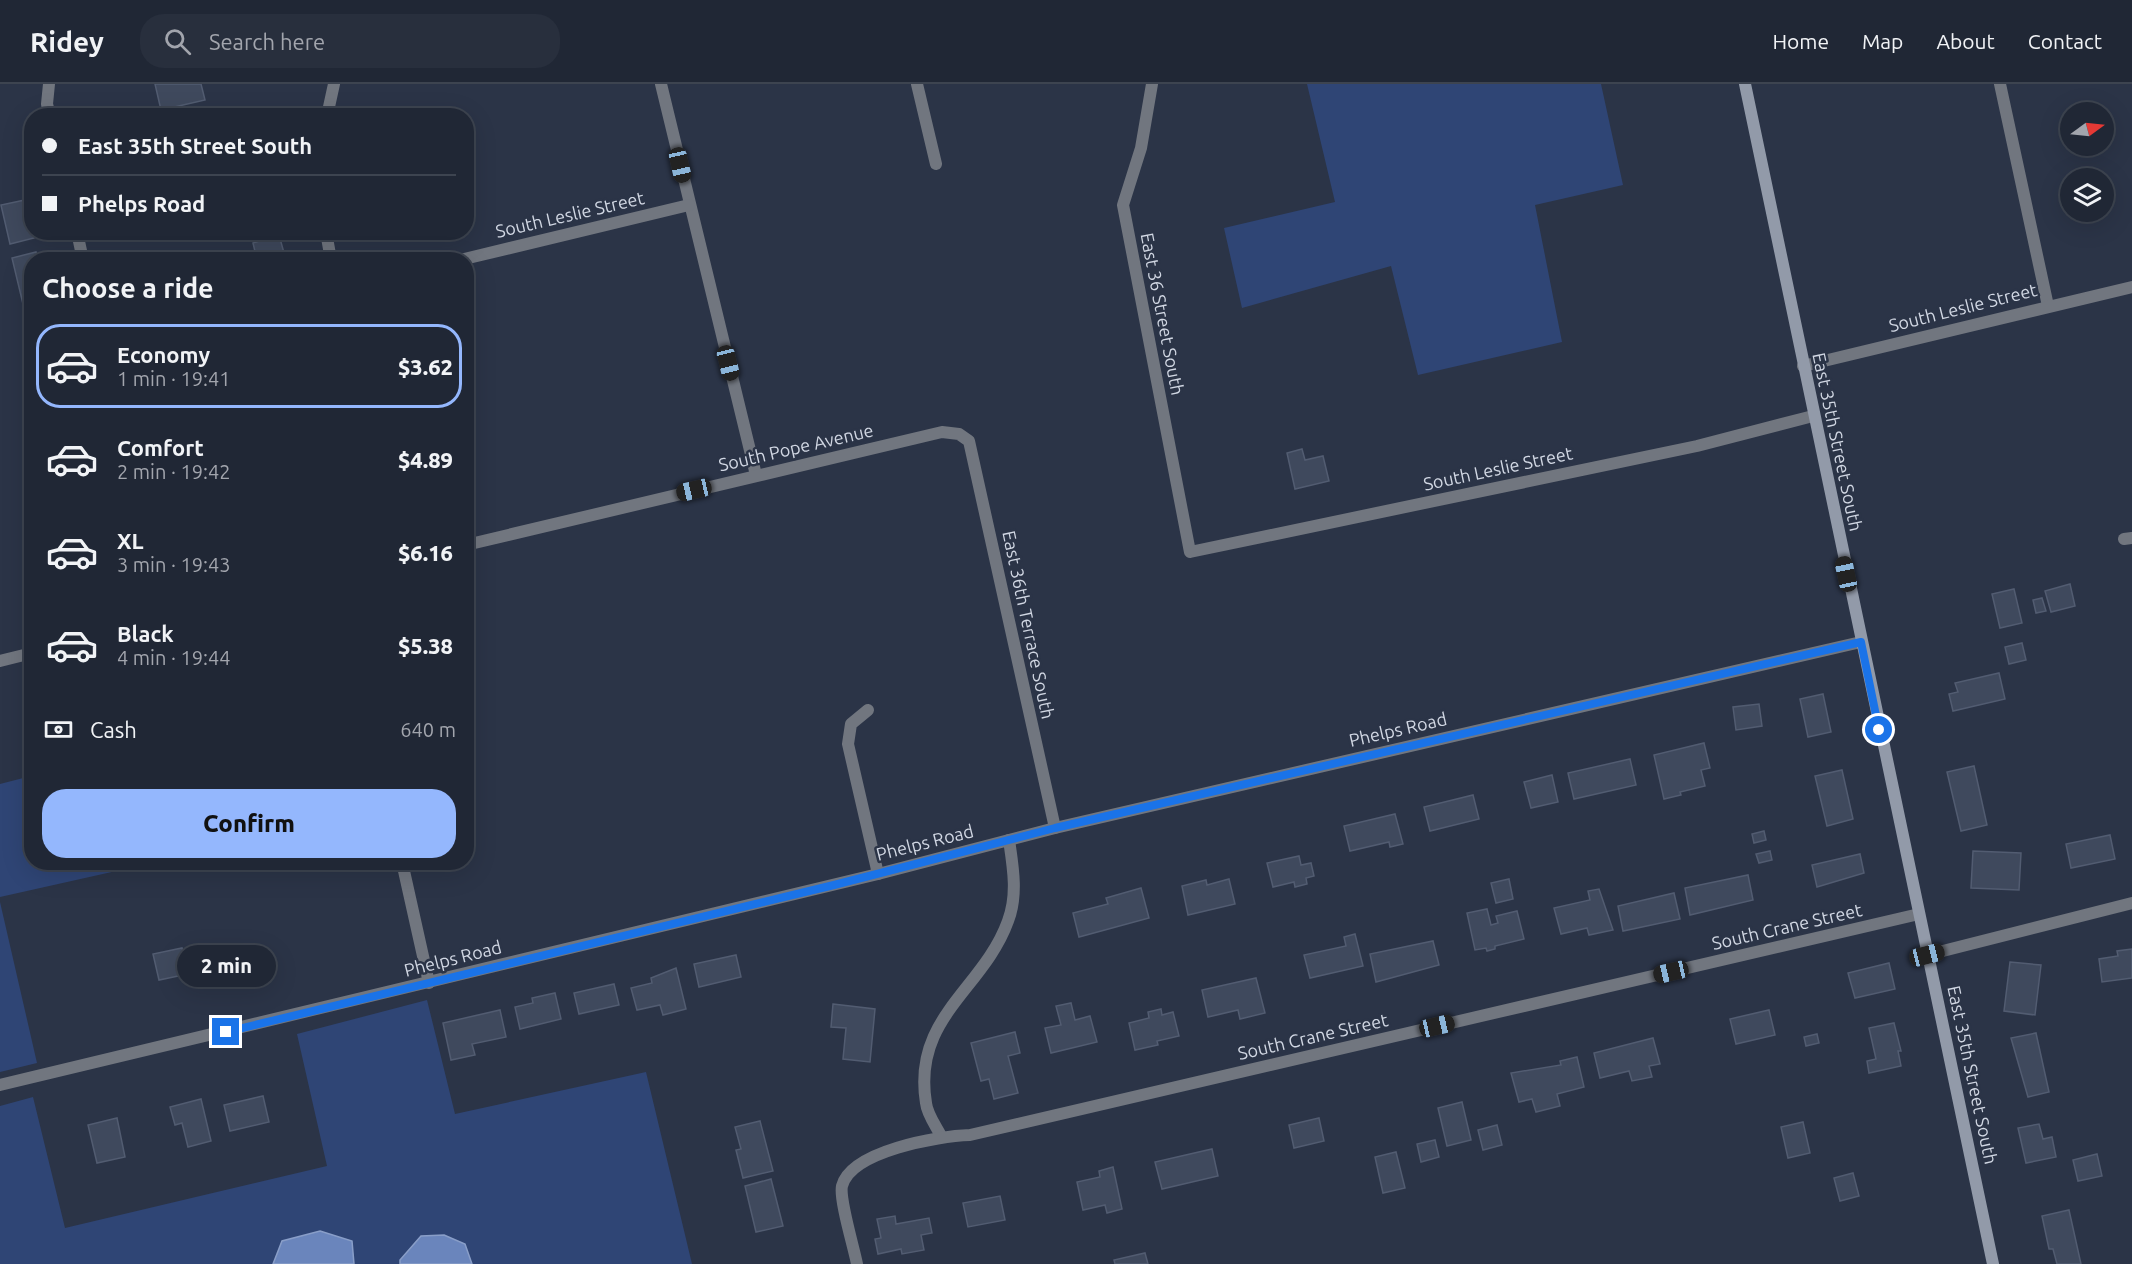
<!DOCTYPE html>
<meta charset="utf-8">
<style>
body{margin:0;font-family:Ubuntu,sans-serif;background:#282f3d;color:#f1f3f6;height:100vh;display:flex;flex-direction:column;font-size:22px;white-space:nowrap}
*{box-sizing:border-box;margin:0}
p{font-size:20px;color:#a2a5ad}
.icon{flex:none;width:33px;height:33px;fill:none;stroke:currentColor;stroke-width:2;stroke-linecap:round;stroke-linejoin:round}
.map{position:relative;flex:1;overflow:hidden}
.drawer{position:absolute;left:24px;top:168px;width:450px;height:618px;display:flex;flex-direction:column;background:#202735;border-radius:24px;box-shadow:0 6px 24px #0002,0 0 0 2px #3d4450}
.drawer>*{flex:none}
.hud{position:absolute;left:24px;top:24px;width:450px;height:132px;border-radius:24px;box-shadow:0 6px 24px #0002,0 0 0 2px #3d4450;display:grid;align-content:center;height:132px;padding:0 18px;background:#202735}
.needle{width:39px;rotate:75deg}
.controls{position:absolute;left:2060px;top:18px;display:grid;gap:12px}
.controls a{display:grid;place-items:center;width:54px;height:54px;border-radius:50%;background:#202735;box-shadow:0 6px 24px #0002,0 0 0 2px #3d4450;font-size:30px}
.end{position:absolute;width:27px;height:27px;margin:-14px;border:8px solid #1a73e8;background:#fff;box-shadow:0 0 0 3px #fff}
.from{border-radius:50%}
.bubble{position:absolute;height:42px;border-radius:21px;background:#202735;box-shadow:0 6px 24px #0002,0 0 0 2px #3d4450;font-size:20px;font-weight:800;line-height:42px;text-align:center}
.car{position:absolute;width:18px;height:36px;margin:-18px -9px;border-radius:8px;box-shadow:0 0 4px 2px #0007;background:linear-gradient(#222 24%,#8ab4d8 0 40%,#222 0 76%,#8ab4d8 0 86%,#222 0)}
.hud b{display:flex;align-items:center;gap:21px;height:57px;font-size:22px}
.hud b+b{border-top:2px solid #3d4450}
.hud i{width:15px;height:15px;background:#f1f3f6}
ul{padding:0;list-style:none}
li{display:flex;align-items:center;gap:18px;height:84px;margin:0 12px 9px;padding:0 6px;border:3px solid transparent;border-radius:24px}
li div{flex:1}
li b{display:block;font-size:22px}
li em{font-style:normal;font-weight:800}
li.selected{border-color:#94b7fd}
li>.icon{width:54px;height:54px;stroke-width:1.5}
h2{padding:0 18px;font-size:27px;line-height:72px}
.pay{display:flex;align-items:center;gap:15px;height:66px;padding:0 18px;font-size:22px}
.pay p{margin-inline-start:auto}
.action{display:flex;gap:12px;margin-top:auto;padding:12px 18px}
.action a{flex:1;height:69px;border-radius:24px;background:#94b7fd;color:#111;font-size:24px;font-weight:800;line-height:69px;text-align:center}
header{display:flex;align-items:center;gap:36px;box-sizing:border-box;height:84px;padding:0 30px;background:#202735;border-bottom:2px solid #3d4450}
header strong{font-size:28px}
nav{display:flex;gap:33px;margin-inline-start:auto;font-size:21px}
.search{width:420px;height:54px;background:#282f3d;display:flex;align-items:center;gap:15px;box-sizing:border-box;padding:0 21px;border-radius:24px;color:#a2a5ad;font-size:22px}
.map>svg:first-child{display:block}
.green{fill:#2f4575}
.water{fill:#6a85bc;stroke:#899ec8;stroke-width:1.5}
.building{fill:#3f495d;stroke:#525c71;stroke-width:1.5}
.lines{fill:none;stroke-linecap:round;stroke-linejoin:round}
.minor{stroke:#71767f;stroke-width:12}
.tertiary{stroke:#71767f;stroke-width:12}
.secondary{stroke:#929aa9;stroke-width:12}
.route{stroke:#1a73e8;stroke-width:8}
.labels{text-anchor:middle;stroke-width:5;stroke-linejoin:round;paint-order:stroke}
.street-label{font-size:18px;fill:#d1d7e3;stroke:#2b3447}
</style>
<header>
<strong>Ridey</strong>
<div class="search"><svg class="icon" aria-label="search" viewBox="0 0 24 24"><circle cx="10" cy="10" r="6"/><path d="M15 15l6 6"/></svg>Search here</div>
<nav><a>Home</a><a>Map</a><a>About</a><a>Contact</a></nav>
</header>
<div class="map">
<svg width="2132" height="1180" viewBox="0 0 2132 1180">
<rect width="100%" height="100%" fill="#2b3447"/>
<g class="green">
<polygon points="1307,0 1601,0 1623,101 1535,121 1562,258 1418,291 1391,182 1242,224 1224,144 1335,118"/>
<polygon points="31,692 32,778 152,779 0,813 0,700"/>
<polygon points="0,818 37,979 0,988"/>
<polygon points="427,916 455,1030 646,988 692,1180 0,1180 0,1022 33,1013 65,1144 327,1082 297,950"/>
</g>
<g class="water">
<polygon points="320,1147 352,1157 354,1180 273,1180 282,1157"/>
<polygon points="444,1151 465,1160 472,1180 400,1180 400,1176 421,1152"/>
</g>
<g class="building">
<polygon points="155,0 201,0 205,16 161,26"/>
<polygon points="25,116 34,154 10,160 1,121"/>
<polygon points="279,151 286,176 257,176 253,159"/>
<polygon points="36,168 38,176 32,176 32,218 23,220 12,174"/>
<polygon points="1302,365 1305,376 1323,372 1329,397 1295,405 1287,369"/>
<polygon points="2070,500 2075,522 2051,528 2045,507"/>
<polygon points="2014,505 2022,539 2000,544 1992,510"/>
<polygon points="2042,514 2046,527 2036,529 2033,516"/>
<polygon points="2022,559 2026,576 2009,580 2005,563"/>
<polygon points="1999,589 2005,615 1953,627 1949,610 1958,608 1955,599"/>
<polygon points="1823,610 1831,648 1808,653 1800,615"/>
<polygon points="1759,620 1762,642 1736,646 1733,623"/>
<polygon points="1704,659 1710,684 1701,686 1705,702 1680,708 1681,711 1664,715 1654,671"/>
<polygon points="1630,675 1636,701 1574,715 1568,689"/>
<polygon points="1974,682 1987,741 1961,747 1947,688"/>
<polygon points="1842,686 1853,735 1827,742 1815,692"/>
<polygon points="1552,691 1558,718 1531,724 1524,698"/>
<polygon points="1473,711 1479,735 1430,747 1424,723"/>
<polygon points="1395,730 1403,760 1390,763 1389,758 1350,767 1344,742"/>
<polygon points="1764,747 1766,756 1754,759 1752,750"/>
<polygon points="2110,751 2115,775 2071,784 2066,760"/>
<polygon points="1770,767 1772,776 1759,779 1756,770"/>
<polygon points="1973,767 2021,769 2019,806 1971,804"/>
<polygon points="1860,770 1864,789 1817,803 1812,781"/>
<polygon points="1299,772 1301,781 1311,779 1314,792 1306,794 1307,800 1295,803 1294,798 1273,803 1267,779"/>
<polygon points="1748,791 1753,816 1690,831 1685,804"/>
<polygon points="1229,795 1235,820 1188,831 1182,802 1206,796 1207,801"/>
<polygon points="1509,795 1513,815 1496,819 1491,799"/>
<polygon points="1141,804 1149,834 1079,853 1073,829 1108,820 1106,814"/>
<polygon points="1599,805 1613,846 1589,851 1587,844 1561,850 1554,824 1590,816 1588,807"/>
<polygon points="1674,809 1680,835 1623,847 1618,822"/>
<polygon points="1487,825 1491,841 1498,839 1496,832 1517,827 1524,855 1495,862 1495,865 1487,867 1486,864 1475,866 1467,829"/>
<polygon points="1355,850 1363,882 1310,894 1304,871 1346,862 1344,853"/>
<polygon points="1433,857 1439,881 1376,898 1370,870"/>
<polygon points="182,864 188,890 159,896 153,870"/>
<polygon points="2132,865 2132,894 2102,898 2099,875 2118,872 2117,867"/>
<polygon points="736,871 741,893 699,903 694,880"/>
<polygon points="2010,878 2041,881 2035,931 2004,927"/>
<polygon points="1889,879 1895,905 1855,914 1848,889"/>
<polygon points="676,884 686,925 663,931 660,921 637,926 631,904 652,899 651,894"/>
<polygon points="1256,894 1265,929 1240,935 1238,926 1208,933 1202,906"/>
<polygon points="614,900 619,921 579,930 574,909"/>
<polygon points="555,909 561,935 520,945 515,923 533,919 532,914"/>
<polygon points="1071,919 1075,936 1090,932 1097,958 1051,969 1045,944 1061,941 1056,922"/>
<polygon points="833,920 875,925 870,978 843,975 846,944 831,943"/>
<polygon points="1161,925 1162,931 1173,928 1179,952 1157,957 1158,961 1135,966 1129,939 1149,934 1148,928"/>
<polygon points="500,926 506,953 472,960 475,971 451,976 443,939"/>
<polygon points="1769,926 1775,951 1736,960 1730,935"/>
<polygon points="1894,939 1901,967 1898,967 1901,982 1869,989 1867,977 1876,975 1869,944"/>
<polygon points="1015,948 1020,969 1008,972 1018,1009 994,1015 989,995 981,997 971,959"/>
<polygon points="2036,949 2049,1008 2028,1013 2011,954"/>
<polygon points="1817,950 1819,959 1806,962 1804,953"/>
<polygon points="1653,954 1660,980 1649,982 1652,993 1632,997 1629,987 1600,994 1594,969"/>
<polygon points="1577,973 1584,1003 1557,1010 1560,1022 1536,1028 1532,1015 1519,1018 1511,989 1561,981 1560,977"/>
<polygon points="263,1012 269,1038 230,1047 224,1021"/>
<polygon points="201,1015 211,1057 188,1063 182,1039 175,1041 170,1023"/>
<polygon points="1462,1018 1471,1056 1447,1062 1438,1024"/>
<polygon points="117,1034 125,1073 97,1079 88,1041"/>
<polygon points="1319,1034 1324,1057 1294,1064 1289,1041"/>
<polygon points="760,1037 773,1087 743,1094 736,1066 741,1065 735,1043"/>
<polygon points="1803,1038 1810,1069 1788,1074 1781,1043"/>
<polygon points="2039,1040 2043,1055 2052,1053 2056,1073 2026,1079 2018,1044"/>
<polygon points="1497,1041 1502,1061 1483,1066 1478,1046"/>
<polygon points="1435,1056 1439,1073 1421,1078 1417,1060"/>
<polygon points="1212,1065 1218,1092 1162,1105 1155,1078"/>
<polygon points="1396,1068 1405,1104 1383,1109 1375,1073"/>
<polygon points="2097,1070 2102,1092 2078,1097 2073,1076"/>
<polygon points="1113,1083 1122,1125 1107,1129 1105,1121 1083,1126 1077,1098 1100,1093 1099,1087"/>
<polygon points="1853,1089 1859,1112 1840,1117 1834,1094"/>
<polygon points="771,1095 783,1142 756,1148 745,1102"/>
<polygon points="1000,1112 1005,1136 968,1143 963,1119"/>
<polygon points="2069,1126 2081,1180 2057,1180 2053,1165 2049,1165 2042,1132"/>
<polygon points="895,1132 896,1140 929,1134 932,1149 921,1151 924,1166 902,1170 901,1165 878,1170 875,1155 881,1154 877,1135"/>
<polygon points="1145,1169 1148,1180 1115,1180 1114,1176"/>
</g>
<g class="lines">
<g class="minor">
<polyline points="49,0 47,20 50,32"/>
<polyline points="661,0 756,391"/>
<polyline points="917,0 936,80"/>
<polyline points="1152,0 1141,64 1123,121 1190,468 1697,362 1813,332"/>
<polyline points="2000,0 2048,222"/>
<polyline points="327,32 334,0"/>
<polyline points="77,148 83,176"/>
<polyline points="326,148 331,176"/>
<polyline points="460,176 689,121"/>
<polyline points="1803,282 2132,203"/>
<polyline points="2124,455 2132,454"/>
<polyline points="466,461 942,348 959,350 969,357 1055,744"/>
<polyline points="0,577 32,569"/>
<polyline points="868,626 851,640 848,660 878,790"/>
<polyline points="402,778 429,899"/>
<polyline points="1927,871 2132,819"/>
<path d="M941,1052C936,1042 927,1030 926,1019C912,933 983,906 1008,837C1018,811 1013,783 1009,756"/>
<path d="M857,1180C854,1164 839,1115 842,1102C851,1067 938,1052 970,1051L1919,830"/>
</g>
<polyline class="tertiary" points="0,1001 878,790 1055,744 1861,558"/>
<polyline class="secondary" points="1745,0 1993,1180"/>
</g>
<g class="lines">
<polyline class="route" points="226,948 834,801 1055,744 1861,558 1879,646"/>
</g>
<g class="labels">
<g class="street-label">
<text transform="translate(570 131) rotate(-13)" y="6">South Leslie Street</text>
<text transform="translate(1963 224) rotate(-14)" y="6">South Leslie Street</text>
<text transform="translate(1162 230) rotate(79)" y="6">East 36 Street South</text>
<text transform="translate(1837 358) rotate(78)" y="6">East 35th Street South</text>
<text transform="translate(796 364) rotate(-13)" y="6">South Pope Avenue</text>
<text transform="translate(1498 385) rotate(-12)" y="6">South Leslie Street</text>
<text transform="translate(1028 541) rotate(78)" y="6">East 36th Terrace South</text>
<text transform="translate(1398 646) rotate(-13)" y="6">Phelps Road</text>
<text transform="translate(925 759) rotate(-14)" y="6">Phelps Road</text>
<text transform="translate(1787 843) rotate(-13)" y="6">South Crane Street</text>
<text transform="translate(453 875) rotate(-14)" y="6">Phelps Road</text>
<text transform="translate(1313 953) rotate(-13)" y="6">South Crane Street</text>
<text transform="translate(1972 991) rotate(78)" y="6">East 35th Street South</text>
</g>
</g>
</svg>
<div class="controls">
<a><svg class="needle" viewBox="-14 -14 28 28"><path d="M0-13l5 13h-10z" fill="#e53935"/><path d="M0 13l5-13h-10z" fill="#a2a5ad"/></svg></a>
<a><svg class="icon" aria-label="layers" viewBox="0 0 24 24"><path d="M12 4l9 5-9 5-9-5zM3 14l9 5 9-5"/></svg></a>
</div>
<i class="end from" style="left:1879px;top:646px"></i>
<i class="end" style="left:226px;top:948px"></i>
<div class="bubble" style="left:177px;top:861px;width:99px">2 min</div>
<i class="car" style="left:680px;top:81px;rotate:167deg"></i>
<i class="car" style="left:728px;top:279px;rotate:166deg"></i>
<i class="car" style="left:694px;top:406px;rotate:257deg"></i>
<i class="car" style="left:1846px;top:490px;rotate:348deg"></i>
<i class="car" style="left:1927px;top:871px;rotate:76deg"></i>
<i class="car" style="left:1671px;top:888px;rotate:257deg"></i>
<i class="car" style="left:1437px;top:942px;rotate:77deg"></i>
<div class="hud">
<b><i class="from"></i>East 35th Street South</b>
<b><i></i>Phelps Road</b>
</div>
<section class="drawer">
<h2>Choose a ride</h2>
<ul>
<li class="selected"><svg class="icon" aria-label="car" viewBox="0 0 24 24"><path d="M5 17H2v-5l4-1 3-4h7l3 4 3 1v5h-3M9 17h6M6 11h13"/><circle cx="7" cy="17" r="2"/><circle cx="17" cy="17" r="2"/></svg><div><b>Economy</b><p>1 min · 19:41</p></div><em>$3.62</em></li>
<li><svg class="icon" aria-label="car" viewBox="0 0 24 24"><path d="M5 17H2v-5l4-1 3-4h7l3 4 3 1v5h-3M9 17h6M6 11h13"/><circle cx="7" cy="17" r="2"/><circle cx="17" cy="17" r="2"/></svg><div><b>Comfort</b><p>2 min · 19:42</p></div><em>$4.89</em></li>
<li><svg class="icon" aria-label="car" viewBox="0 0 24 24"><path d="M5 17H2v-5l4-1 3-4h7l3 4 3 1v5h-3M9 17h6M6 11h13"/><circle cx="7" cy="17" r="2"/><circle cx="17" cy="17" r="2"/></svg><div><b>XL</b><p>3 min · 19:43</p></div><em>$6.16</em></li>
<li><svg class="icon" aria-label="car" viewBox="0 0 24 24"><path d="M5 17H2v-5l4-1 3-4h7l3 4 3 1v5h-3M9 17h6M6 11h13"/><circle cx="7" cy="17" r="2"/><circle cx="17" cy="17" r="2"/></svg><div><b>Black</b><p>4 min · 19:44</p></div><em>$5.38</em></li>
</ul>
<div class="pay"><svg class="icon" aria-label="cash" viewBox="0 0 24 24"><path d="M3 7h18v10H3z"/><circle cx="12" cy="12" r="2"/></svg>Cash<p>640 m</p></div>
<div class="action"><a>Confirm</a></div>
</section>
</div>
